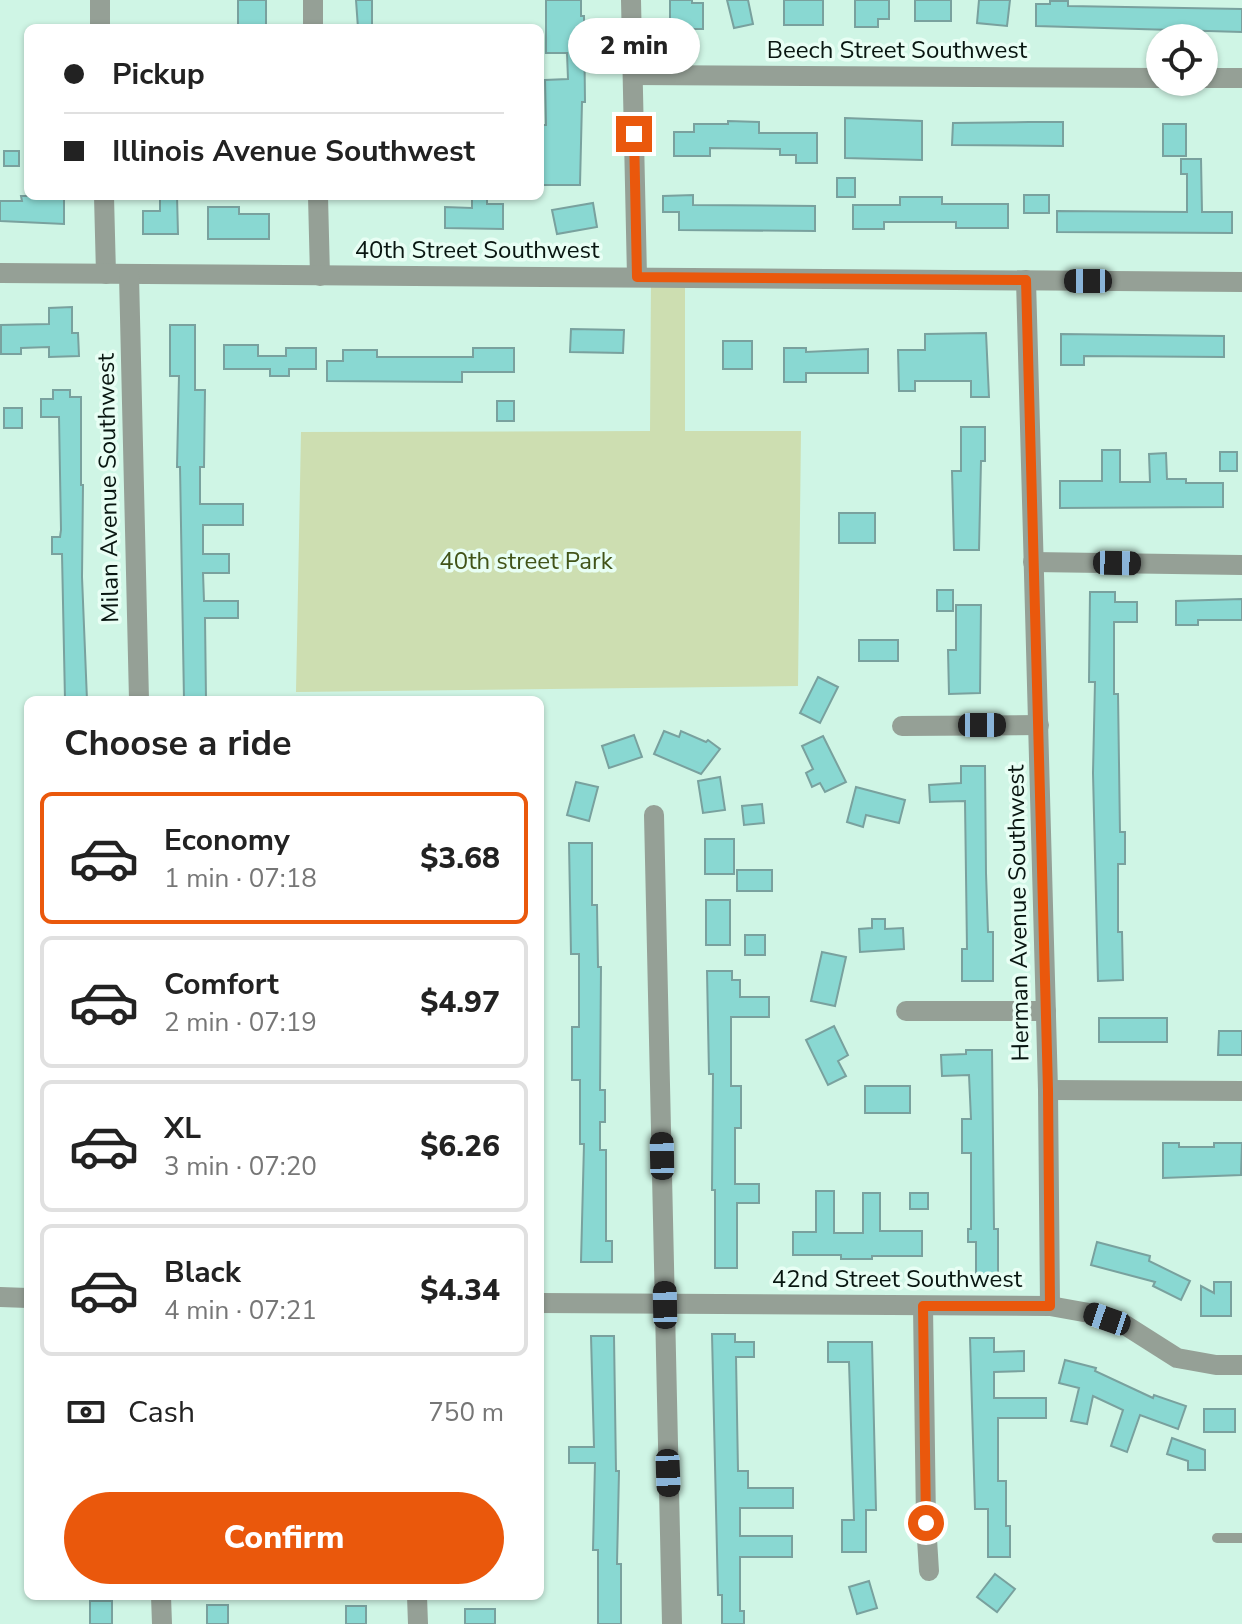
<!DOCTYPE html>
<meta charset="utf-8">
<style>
body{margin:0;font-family:"Nunito Sans",sans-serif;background:#f6f6f6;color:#222;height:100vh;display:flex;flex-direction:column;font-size:30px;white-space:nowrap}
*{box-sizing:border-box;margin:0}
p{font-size:26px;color:#767676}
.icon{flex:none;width:44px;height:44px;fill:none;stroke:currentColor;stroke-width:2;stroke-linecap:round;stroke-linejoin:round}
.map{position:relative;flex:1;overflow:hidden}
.side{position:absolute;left:24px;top:696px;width:520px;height:904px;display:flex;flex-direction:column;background:#fff;border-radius:12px;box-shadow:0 2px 6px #0004}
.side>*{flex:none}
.top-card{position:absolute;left:24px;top:24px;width:520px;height:176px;border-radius:12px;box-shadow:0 2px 6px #0004;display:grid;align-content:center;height:176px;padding:0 40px;background:#fff}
.controls{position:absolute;left:1146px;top:24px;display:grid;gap:16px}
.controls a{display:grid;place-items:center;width:72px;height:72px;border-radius:50%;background:#fff;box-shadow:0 2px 6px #0004;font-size:40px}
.end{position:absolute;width:36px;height:36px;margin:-18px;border:10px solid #ea580c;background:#fff;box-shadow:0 0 0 4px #fff}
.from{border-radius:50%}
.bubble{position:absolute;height:56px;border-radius:28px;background:#fff;box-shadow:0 2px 6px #0004;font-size:26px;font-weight:800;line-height:56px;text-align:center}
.car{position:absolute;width:24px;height:48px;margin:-24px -12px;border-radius:10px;box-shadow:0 0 6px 2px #0007;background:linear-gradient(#222 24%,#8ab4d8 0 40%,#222 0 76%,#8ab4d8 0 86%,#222 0)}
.top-card b{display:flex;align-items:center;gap:28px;height:76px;font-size:30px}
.top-card b+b{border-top:2px solid #e0e0e0}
.top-card i{width:20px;height:20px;background:#222}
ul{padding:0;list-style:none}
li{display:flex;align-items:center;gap:24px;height:132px;margin:0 16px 12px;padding:0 24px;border:4px solid #e0e0e0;border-radius:12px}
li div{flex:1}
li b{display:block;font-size:30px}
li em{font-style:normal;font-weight:800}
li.selected{border-color:#ea580c}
li>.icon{width:72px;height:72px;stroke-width:1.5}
h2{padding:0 40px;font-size:36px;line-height:96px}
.pay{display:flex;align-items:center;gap:20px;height:88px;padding:0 40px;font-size:30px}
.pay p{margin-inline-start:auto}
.button{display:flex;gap:16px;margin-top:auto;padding:16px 40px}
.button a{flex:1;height:92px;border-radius:48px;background:#ea580c;color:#fff;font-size:32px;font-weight:800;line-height:92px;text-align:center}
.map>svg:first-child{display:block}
.green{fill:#cddeb1}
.building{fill:#89d8d2;stroke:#79a19e;stroke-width:2}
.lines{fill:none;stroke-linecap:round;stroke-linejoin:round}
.service{stroke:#95a096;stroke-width:10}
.minor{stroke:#95a096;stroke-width:20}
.route{stroke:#ea580c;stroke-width:10}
.labels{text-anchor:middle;stroke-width:7;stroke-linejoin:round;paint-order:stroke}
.street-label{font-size:24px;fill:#091611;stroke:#e8fef4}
.park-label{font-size:24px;fill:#415318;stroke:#e8fef4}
</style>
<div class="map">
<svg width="1242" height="1624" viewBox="0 0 1242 1624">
<rect width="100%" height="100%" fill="#cff5e5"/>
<polygon class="green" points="685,277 685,431 801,431 798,686 296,692 301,432 650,431 651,282"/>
<g class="building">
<rect x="238" y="0" width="28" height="28"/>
<polygon points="356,0 372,0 372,28 358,28"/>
<polygon points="546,0 581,0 581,16 584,16 585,102 582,102 580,185 543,185 542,125 546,125 545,80 568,79 567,53 546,53"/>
<polygon points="670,0 692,0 692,3 703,3 703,29 670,29"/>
<polygon points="727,0 748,0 753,24 734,28"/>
<rect x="784" y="0" width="39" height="25"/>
<polygon points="855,0 889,0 889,19 878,19 878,27 855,27"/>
<rect x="915" y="0" width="36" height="21"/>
<polygon points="979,0 1010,0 1007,26 977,23"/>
<polygon points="1050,1 1068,1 1068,6 1242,9 1242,32 1036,26 1036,4 1050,4"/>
<polygon points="845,118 922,121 922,160 845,158"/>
<polygon points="728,121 759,122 759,133 817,133 817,163 796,163 796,155 780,155 780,149 710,148 710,156 674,156 674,132 694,132 694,124 728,124"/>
<polygon points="1029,122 1063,122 1063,146 952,145 953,123"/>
<rect x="1163" y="124" width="23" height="32"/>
<rect x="4" y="151" width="15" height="15"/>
<polygon points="1181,159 1201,159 1202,212 1232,212 1232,233 1057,232 1057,211 1187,212 1187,174 1181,174"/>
<rect x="837" y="178" width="18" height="19"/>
<polygon points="693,195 693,205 815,206 815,231 679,230 679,212 663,212 663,196"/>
<rect x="1024" y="195" width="25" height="18"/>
<polygon points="21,196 64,196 64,224 0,221 0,201 22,201"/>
<polygon points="160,196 177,196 178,234 143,234 143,211 160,211"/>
<polygon points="472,196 487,196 487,204 503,204 503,229 445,228 445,207 472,208"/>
<polygon points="900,197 942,197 942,204 1008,204 1008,228 956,228 956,222 884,222 884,229 853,229 853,205 900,205"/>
<polygon points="593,203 597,227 557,234 552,210"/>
<polygon points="208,207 239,207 239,214 269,214 269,239 208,239"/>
<polygon points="72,307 72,333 78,333 79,356 49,357 49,347 21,348 21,354 1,354 1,325 49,324 49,308"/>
<polygon points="170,325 195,325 195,390 205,390 204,467 200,467 200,504 243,504 243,525 203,525 203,554 229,554 229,573 203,573 204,601 238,601 238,618 205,618 206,700 184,700 180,467 177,467 179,376 170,376"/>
<polygon points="571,329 624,330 623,353 570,352"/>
<polygon points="986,333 989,397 971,397 971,381 915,381 915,391 899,391 898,350 925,350 925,334"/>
<polygon points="1061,334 1224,336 1224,357 1084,356 1084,365 1061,365"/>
<rect x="723" y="341" width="29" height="28"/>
<polygon points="224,345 258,345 258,356 286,356 286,348 316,348 316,369 289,369 289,376 270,376 270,369 224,369"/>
<polygon points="473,348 514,348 514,372 462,372 462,382 327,381 327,361 343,361 343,350 377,350 377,357 473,357"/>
<polygon points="784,348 806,348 806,352 868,349 868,373 806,373 806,382 784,382"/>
<polygon points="53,390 70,390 70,397 81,397 81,485 83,485 82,577 87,700 65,700 62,554 52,554 52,537 60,537 61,530 59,417 41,417 41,399 53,399"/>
<rect x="497" y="401" width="17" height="20"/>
<rect x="4" y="408" width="18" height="20"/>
<polygon points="961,427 985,427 985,461 981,461 979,550 954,550 952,471 961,471"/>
<polygon points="1102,450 1120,450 1120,482 1150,482 1149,454 1166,453 1167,479 1186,479 1186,483 1223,483 1223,507 1060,508 1060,481 1102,481"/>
<rect x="1220" y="452" width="17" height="19"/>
<rect x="839" y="513" width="36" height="30"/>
<rect x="937" y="590" width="16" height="21"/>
<polygon points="1090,592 1115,592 1115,602 1137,602 1137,622 1114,622 1114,694 1118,694 1120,832 1125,832 1125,864 1118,864 1118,932 1122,932 1123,980 1098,981 1093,773 1095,682 1089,682"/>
<polygon points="1242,599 1242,620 1198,620 1198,625 1176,625 1176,601"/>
<polygon points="956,605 981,605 980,693 949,694 948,650 956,650"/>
<rect x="859" y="640" width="39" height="21"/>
<polygon points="818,677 838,687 820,723 800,713"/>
<polygon points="664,731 679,737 681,731 706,742 708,740 720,749 701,774 654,754"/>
<polygon points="634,735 642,757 609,768 602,746"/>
<polygon points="823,736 846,782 825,792 820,783 812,787 806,773 813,769 802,746"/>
<polygon points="961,766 985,766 986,873 988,932 993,932 993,981 962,981 962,949 967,949 965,801 930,802 929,785 961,783"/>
<polygon points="720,777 725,810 703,813 698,781"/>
<polygon points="576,782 598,787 589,821 567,815"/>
<polygon points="856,787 905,800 899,823 866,815 863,827 847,822"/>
<polygon points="762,804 764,823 744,825 742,806"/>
<rect x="705" y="839" width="29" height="35"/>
<polygon points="569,843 592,843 592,905 597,905 598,967 601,967 600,1090 605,1090 605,1122 600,1122 600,1150 606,1150 606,1241 612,1241 612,1262 581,1262 584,1144 580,1144 580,1080 572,1080 572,1027 579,1027 579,954 571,954"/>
<rect x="737" y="870" width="35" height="21"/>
<rect x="706" y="900" width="24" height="45"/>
<polygon points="872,919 885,919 885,929 903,928 904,949 860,952 859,929 872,928"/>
<rect x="745" y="935" width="20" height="20"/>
<polygon points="822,952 846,957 835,1006 811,1001"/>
<polygon points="707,971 732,971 732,980 740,980 740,997 769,997 769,1017 731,1017 731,1086 741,1086 741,1128 735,1128 735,1184 759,1184 759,1203 737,1203 737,1268 715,1268 715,1190 712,1190 713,1074 709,1074"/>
<rect x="1099" y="1018" width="68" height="24"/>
<polygon points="834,1026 848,1055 838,1061 846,1076 828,1085 806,1040"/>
<polygon points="1219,1031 1242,1031 1242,1055 1218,1055"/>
<polygon points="966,1050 992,1050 994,1229 998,1229 998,1277 976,1277 976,1242 968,1242 968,1229 971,1229 971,1153 962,1153 962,1119 971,1119 969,1075 942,1076 941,1055 966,1054"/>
<rect x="865" y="1086" width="45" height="27"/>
<polygon points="1163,1143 1179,1143 1179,1147 1214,1147 1214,1143 1242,1143 1241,1175 1163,1178"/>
<polygon points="816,1191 834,1191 834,1233 863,1233 863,1193 880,1193 880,1231 922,1231 922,1256 872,1256 872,1259 841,1259 841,1255 793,1255 793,1232 816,1232"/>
<rect x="910" y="1193" width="18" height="16"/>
<polygon points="1097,1242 1150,1256 1149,1261 1190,1281 1181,1300 1153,1286 1155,1282 1091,1265"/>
<polygon points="1214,1282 1231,1282 1231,1316 1201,1316 1201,1286 1214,1293"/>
<polygon points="712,1334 735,1334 735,1342 754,1342 754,1357 736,1357 738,1471 748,1471 748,1488 793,1488 793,1508 740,1508 740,1536 792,1536 792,1557 740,1557 740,1611 744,1611 744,1624 722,1624 722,1595 718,1595"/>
<polygon points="591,1336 614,1336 616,1471 619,1471 617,1564 621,1564 621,1624 598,1624 598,1550 593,1550 595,1463 569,1463 569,1447 594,1447"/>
<polygon points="970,1338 994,1338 994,1352 1024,1351 1024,1371 994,1372 994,1398 1046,1398 1046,1418 998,1418 998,1481 1006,1481 1006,1526 1010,1526 1010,1557 988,1557 988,1509 975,1509"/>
<polygon points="828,1342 872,1342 876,1510 866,1510 866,1552 842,1552 842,1520 854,1520 849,1362 828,1362"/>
<polygon points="1065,1360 1096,1368 1095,1371 1153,1398 1154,1395 1186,1406 1178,1429 1140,1415 1127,1452 1111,1446 1123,1410 1093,1396 1087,1424 1071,1421 1079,1388 1059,1383"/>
<rect x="1204" y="1409" width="31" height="23"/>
<polygon points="1172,1438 1205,1450 1205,1470 1188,1470 1188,1461 1167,1454"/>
<polygon points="995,1574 1015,1589 997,1612 977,1597"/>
<polygon points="869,1581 877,1608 857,1614 849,1587"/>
<rect x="90" y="1601" width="22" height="23"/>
<rect x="207" y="1605" width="21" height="19"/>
<rect x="346" y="1606" width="20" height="18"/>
<rect x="465" y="1609" width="30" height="15"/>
</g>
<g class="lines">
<polyline class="service" points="1217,1538 1242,1538"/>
<g class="minor">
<polyline points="100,0 100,28"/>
<polyline points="313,0 313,28"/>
<polyline points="631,0 637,277"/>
<polyline points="633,75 1160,78"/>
<polyline points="1204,78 1242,78"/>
<polyline points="104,196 106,274"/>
<polyline points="318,196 320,276"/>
<polyline points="0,273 1242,282"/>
<polyline points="129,275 139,700"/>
<polyline points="1026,280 1048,1090 1050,1306"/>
<polyline points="1033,562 1242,565"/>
<polyline points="902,726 1039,725"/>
<polyline points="654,815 672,1624"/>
<polyline points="906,1011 1046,1011"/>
<polyline points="1048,1090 1242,1091"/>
<polyline points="0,1297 28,1298"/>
<polyline points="540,1303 1050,1306 1089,1313 1125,1325 1177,1358 1216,1365 1242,1365"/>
<polyline points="923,1306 926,1523 929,1571"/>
<polyline points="161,1596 162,1624"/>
<polyline points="417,1596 418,1624"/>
</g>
</g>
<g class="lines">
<polyline class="route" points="634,134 637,277 1026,280 1048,1090 1050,1306 923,1306 926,1523"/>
</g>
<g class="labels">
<g class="street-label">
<text x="897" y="58">Beech Street Southwest</text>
<text x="477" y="258">40th Street Southwest</text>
<text transform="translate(108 488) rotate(-91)" y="8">Milan Avenue Southwest</text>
<text transform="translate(1018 913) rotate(-91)" y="8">Herman Avenue Southwest</text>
<text x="897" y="1287">42nd Street Southwest</text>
</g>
<g class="park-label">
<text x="526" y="569">40th street Park</text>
</g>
</g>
</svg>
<div class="controls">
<a><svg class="icon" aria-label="locate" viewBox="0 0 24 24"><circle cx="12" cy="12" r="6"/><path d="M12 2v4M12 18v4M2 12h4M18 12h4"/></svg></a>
</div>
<i class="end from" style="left:926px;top:1523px"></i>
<i class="end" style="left:634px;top:134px"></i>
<div class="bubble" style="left:568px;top:18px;width:132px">2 min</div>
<i class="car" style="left:1088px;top:281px;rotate:270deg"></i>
<i class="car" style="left:1117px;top:563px;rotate:91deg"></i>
<i class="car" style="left:982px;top:725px;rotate:90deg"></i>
<i class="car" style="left:662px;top:1156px;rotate:359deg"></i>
<i class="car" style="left:665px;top:1305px;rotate:359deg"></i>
<i class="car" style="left:1107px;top:1319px;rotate:289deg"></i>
<i class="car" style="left:668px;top:1473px;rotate:178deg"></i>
<div class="top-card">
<b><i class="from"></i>Pickup</b>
<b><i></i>Illinois Avenue Southwest</b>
</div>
<section class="side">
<h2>Choose a ride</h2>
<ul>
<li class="selected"><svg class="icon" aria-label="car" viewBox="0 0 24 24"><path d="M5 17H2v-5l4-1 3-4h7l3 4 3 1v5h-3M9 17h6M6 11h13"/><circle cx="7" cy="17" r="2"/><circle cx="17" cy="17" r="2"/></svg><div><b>Economy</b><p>1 min · 07:18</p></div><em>$3.68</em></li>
<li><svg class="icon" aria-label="car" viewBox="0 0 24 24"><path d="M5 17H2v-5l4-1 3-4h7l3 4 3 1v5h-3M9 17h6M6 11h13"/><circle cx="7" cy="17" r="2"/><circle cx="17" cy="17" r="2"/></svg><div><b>Comfort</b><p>2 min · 07:19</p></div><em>$4.97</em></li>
<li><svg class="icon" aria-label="car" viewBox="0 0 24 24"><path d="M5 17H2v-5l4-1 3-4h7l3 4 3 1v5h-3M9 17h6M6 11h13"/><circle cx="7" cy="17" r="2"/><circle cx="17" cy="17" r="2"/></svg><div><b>XL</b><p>3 min · 07:20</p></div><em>$6.26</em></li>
<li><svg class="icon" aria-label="car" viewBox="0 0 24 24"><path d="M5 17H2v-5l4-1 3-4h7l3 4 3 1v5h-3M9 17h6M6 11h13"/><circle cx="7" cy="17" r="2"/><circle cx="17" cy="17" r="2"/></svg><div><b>Black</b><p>4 min · 07:21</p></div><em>$4.34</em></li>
</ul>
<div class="pay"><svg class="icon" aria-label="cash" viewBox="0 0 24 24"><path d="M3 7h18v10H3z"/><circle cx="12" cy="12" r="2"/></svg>Cash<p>750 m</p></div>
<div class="button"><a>Confirm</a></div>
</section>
</div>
